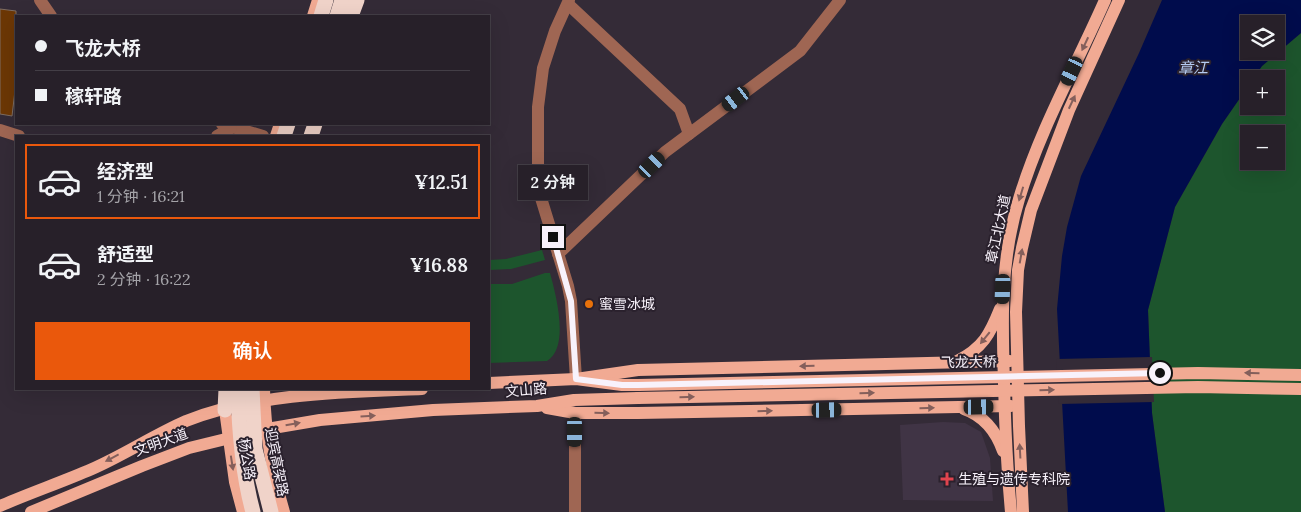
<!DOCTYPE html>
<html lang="zh">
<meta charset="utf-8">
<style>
body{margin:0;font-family:Lora,"Noto Sans SC",serif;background:#332d35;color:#f1f3f6;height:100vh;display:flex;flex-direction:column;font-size:19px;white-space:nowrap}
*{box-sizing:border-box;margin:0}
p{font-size:16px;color:#a4a3a8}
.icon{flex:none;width:28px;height:28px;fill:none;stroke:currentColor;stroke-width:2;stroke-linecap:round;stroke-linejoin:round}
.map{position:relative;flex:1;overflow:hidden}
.panel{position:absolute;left:15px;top:135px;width:475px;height:255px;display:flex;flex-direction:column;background:#272029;border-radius:0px;box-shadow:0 5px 20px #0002,0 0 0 1px #433e46}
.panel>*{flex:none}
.guide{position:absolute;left:15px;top:15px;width:475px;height:110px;border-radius:0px;box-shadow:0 5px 20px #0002,0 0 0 1px #433e46;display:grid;align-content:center;height:110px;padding:0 20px;background:#272029}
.controls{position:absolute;left:1240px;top:15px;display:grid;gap:10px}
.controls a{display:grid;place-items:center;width:45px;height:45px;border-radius:0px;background:#272029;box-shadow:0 5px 20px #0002,0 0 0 1px #433e46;font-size:25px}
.end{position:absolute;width:22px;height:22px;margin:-11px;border:6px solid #f8f2fb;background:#111;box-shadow:0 0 0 2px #111}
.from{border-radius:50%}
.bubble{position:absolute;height:35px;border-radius:0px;background:#272029;box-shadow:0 5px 20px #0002,0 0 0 1px #433e46;font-size:16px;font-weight:600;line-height:35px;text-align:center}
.car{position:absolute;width:15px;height:30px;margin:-15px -8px;border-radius:6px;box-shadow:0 0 4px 1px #0007;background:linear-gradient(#222 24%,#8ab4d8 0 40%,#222 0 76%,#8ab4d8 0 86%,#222 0)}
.guide b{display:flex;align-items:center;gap:18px;height:48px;font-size:19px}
.guide b+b{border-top:1px solid #433e46}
.guide i{width:12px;height:12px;background:#f1f3f6}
ul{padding:9px 0 0;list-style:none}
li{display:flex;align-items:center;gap:15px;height:75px;margin:0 10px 8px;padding:0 10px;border:2px solid transparent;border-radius:0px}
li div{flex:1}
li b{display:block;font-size:19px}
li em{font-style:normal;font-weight:600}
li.active{border-color:#ea580c}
li>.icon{width:45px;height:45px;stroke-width:1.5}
.action{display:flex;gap:10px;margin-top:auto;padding:10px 20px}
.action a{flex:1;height:58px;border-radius:0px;background:#ea580c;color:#fff;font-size:20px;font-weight:600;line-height:58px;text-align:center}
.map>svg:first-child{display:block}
.built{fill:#403445}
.green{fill:#1d552d;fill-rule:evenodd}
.water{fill:#000c4c;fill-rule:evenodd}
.pier{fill:#342b37}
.building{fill:#6c3705;stroke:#7e6e64}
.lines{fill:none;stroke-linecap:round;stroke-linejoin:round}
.minor{stroke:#9f6653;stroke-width:12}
.major{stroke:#f1aa93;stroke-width:12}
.highway{stroke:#f0d3c9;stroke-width:15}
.major-bridge{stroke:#f1aa93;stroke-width:12}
.highway-bridge{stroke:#f0d3c9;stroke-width:15}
.oneway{fill:#845f5b}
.route{stroke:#f8f2fb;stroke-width:6}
.food-dot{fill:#e8710a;stroke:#2a212d;stroke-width:2}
.health-dot{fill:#e0444e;stroke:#2a212d;stroke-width:2}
.labels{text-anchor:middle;stroke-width:4;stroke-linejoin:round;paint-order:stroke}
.street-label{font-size:14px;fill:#f8f2fb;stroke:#2a212d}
.poi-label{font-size:14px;fill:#f8f2fb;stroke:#2a212d;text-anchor:start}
.water-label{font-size:15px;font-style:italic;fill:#b5cbf1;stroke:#2a212d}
</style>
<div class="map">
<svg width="1301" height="512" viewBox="0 0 1301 512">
<rect width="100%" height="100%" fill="#342b37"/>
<polygon class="built" points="943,422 965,423 981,432 990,458 993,501 903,500 900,425"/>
<g class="green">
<path d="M1301,33V512H1165L1152,413L1148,310L1175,207L1222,124L1249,85V106H1276V79H1253L1262,66ZM1249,134H1276V161H1249Z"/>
<polygon points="542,250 545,260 511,269 489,270 489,260 506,259"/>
<path d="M545,273H550C556,295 570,347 547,361L489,363V284H512Z"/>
</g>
<path class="water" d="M1162,0H1301V33L1262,66L1253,79H1249V85L1222,124L1175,207L1148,310L1152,413L1165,512H1068L1057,309L1062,256L1067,227L1081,176L1139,53ZM1249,24H1276V51H1249Z"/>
<polygon class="pier" points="1152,357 1154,402 1059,404 1056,359"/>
<polygon class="building" points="0,9 16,11 16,82 12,116 0,114"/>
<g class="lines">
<g class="minor">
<polyline points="40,0 51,16"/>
<polyline points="569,0 555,31 543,68 538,107 538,164 541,198 568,286 571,301 576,379"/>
<polyline points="568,4 680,109 689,134"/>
<polyline points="222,124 263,136"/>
<polyline points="0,130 19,136"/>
<polyline points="217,136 231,128"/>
<polyline points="558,254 665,152 800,51 840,0"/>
<polyline points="575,512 575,413"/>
</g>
<g class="major">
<polyline points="313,16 318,0"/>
<polyline points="276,136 280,124"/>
<path d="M957,361C983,348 990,334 1000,309"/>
<polyline points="576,379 638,370 1010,361"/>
<polyline points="489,383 576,379 622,385 638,385"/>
<path d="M264,389C265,430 272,472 284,512"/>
<polyline points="547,408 575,413 638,413 1011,406"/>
<path d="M964,409C984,416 996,431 1003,451"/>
<polyline points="225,410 235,482 243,512"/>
<path d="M0,506C30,493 62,482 92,469C124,455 154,435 186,421C256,393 348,392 422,389"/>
<polyline points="31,512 142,466 189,448 267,429 320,420 433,410 537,406 574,400 638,398"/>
<path d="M1011,512C1007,469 1005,426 1004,383C1002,319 1000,261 1019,199C1040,129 1076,66 1105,0"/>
<polyline points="1023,512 1019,426 1016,312 1018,270 1022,248 1031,210 1069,110 1119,0"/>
</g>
<g class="highway">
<polyline points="321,16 326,0"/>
<polyline points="337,16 342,0"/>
<polyline points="351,16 357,0"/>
<polyline points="284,136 288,124"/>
<polyline points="311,136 315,124"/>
<polyline points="225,410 226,389"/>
</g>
<g class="major-bridge">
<polyline points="638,385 1198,373 1301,375"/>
<polyline points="638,398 1198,387 1301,389"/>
</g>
<g class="highway-bridge">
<path d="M238,389C239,430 242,472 253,512"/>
<polyline points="252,389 255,449 271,512"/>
</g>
</g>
<defs><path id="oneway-solid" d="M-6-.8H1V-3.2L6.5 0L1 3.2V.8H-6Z" transform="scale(1.25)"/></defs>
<g class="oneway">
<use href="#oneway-solid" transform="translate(1085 44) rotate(115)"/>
<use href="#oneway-solid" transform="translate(1072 102) rotate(-65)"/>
<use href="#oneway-solid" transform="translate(1021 194) rotate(107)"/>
<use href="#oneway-solid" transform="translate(1021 256) rotate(-80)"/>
<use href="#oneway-solid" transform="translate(985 338) rotate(129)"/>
<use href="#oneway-solid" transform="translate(807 366) rotate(179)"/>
<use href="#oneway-solid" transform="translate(1252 373) rotate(-178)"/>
<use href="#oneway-solid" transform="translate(1047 390) rotate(-1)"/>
<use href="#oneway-solid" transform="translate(867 393) rotate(-1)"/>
<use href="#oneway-solid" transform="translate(687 397) rotate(-1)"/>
<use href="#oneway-solid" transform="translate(927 408) rotate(-1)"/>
<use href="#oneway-solid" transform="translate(765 411) rotate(-1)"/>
<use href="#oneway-solid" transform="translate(602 413) rotate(1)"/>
<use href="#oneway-solid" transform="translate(368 416) rotate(-4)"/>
<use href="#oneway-solid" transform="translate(293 424) rotate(-10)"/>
<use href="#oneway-solid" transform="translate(1020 451) rotate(-93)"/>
<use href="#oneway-solid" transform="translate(112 458) rotate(152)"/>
<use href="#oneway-solid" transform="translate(232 463) rotate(81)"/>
</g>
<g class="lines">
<polyline class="route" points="553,237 571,301 576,379 622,385 638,385 1160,373"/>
</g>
<circle class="food-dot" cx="589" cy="304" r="5"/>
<path class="health-dot" d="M944.5 471.5h5v5h5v5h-5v5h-5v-5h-5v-5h5z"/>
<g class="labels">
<g class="street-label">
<text transform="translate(998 229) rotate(-78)" y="5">章江北大道</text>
<text transform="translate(969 362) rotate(-1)" y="5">飞龙大桥</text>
<text transform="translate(526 390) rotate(-5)" y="5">文山路</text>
<text transform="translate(161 442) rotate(-20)" y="5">文明大道</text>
<text transform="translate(247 459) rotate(80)" y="5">杨公路</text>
<text transform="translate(277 462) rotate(79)" y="5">迎宾高架路</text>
</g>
<g class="poi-label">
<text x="599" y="309">蜜雪冰城</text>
<text x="958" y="484">生殖与遗传专科院</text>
</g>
<g class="water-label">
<text x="1193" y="73">章江</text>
</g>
</g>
</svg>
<div class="controls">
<a><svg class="icon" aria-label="layers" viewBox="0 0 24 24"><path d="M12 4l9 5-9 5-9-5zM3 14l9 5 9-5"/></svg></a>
<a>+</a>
<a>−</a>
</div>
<i class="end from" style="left:1160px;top:373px"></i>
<i class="end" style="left:553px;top:237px"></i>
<div class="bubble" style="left:518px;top:165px;width:70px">2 分钟</div>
<i class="car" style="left:1072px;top:71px;rotate:205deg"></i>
<i class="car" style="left:736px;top:99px;rotate:233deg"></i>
<i class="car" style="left:652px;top:165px;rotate:46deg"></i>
<i class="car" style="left:1003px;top:289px;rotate:182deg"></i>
<i class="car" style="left:979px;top:407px;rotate:89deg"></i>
<i class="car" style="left:827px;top:410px;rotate:89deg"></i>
<i class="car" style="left:575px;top:432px;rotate:180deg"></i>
<div class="guide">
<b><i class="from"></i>飞龙大桥</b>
<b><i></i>稼轩路</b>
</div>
<section class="panel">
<ul>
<li class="active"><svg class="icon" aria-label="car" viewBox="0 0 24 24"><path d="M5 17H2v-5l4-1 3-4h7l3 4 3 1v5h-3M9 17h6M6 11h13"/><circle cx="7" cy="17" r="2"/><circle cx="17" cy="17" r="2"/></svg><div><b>经济型</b><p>1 分钟 · 16:21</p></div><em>¥12.51</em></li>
<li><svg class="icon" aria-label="car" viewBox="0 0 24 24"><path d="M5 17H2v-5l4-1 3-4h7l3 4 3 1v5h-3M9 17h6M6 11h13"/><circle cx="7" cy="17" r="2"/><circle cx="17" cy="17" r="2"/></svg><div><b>舒适型</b><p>2 分钟 · 16:22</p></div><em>¥16.88</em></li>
</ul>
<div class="action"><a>确认</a></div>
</section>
</div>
